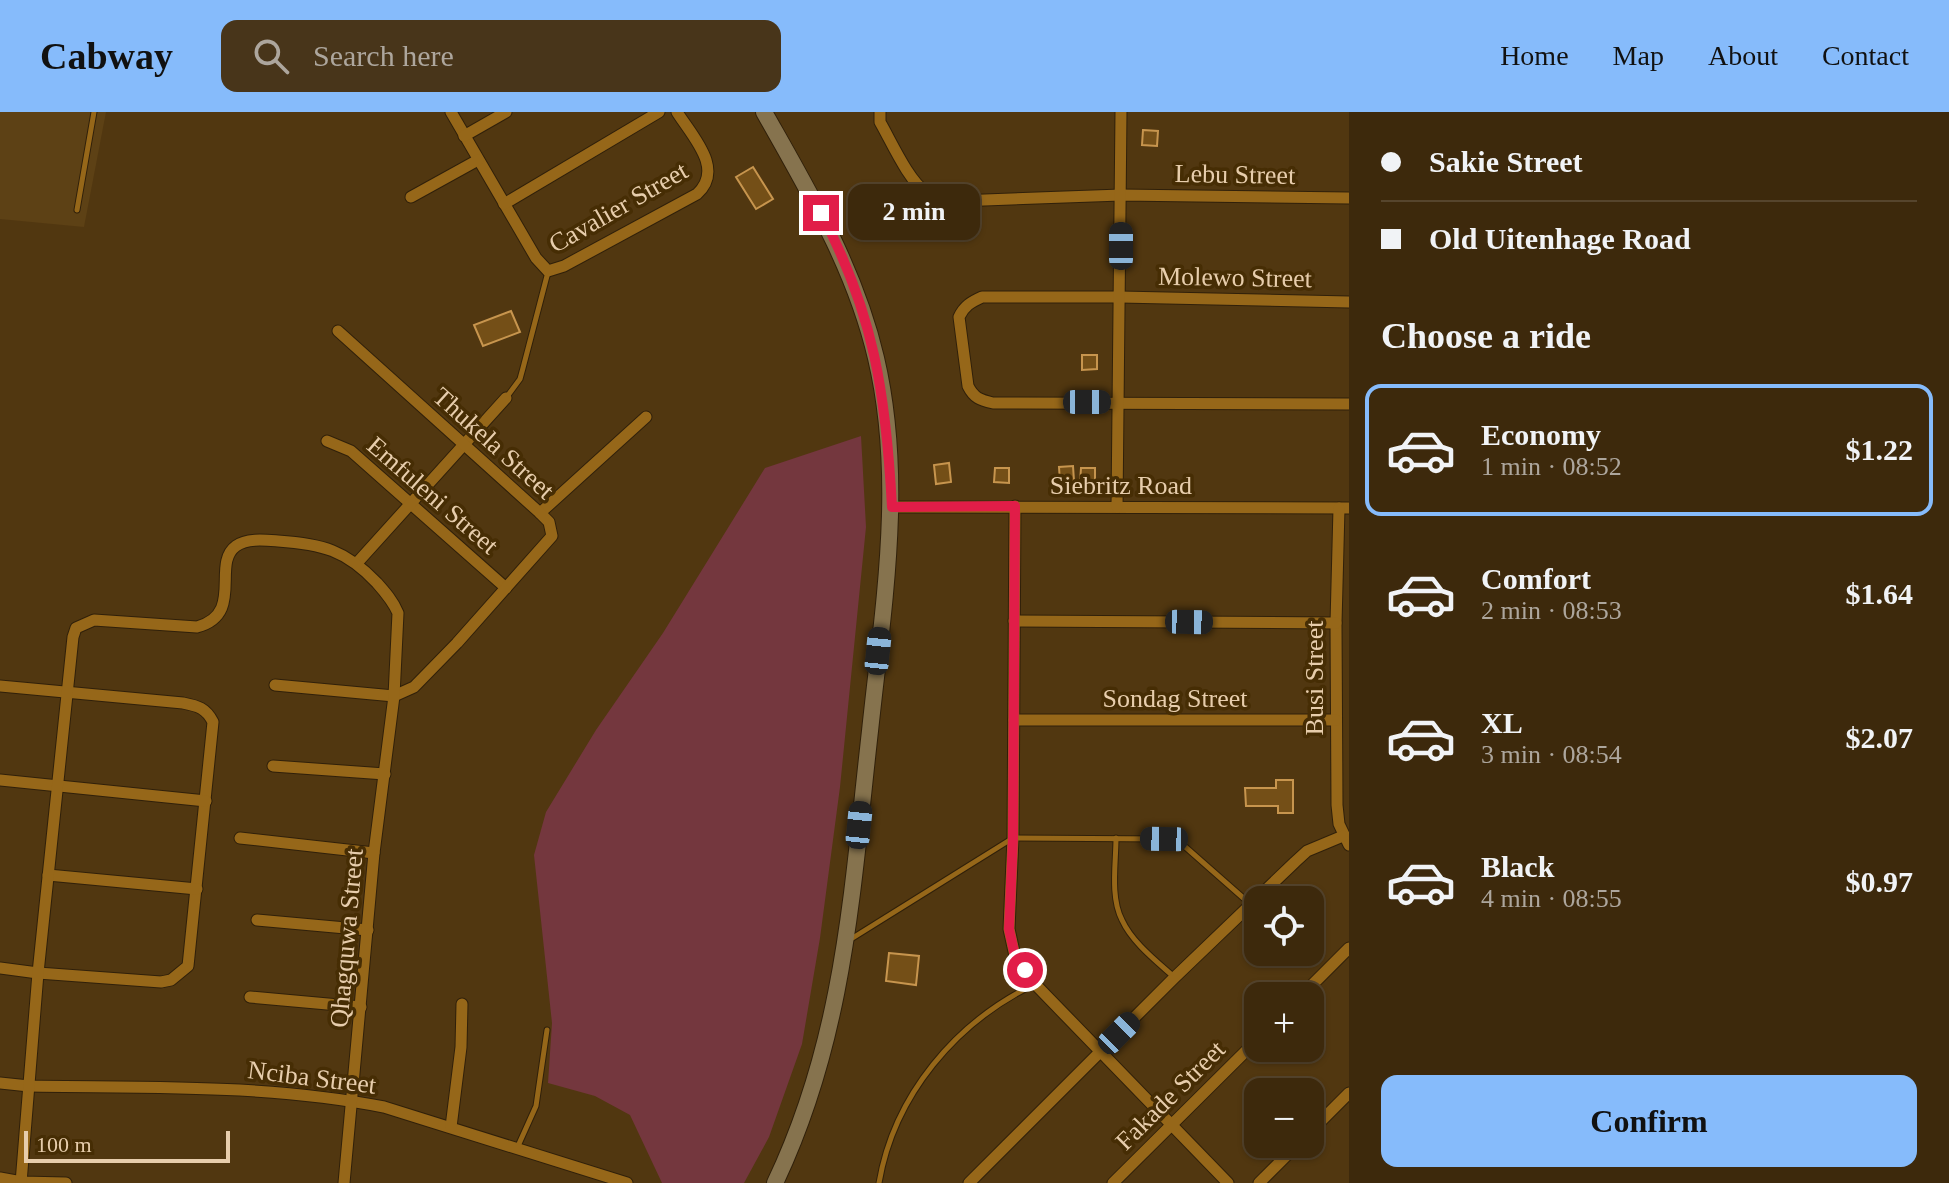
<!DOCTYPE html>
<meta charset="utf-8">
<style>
body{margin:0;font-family:Georgia,serif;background:#48351a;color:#f1f3f6;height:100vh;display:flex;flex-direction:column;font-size:30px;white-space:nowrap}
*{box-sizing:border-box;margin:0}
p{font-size:26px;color:#ada69d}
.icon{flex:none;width:44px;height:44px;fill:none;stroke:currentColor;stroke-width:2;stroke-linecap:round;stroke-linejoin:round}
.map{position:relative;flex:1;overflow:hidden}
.details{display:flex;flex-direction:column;background:#3d290c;width:600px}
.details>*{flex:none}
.top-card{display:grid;align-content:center;height:176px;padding:0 32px;background:#3d290c}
.controls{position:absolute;left:1244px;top:774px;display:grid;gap:16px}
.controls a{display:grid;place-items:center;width:80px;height:80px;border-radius:16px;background:#3d290c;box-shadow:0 2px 6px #0004,0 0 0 2px #56452d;font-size:40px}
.scale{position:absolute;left:24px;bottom:20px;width:206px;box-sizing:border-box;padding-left:8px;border:4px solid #e7cdac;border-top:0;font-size:22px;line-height:28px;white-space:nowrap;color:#e7cdac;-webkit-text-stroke:6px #462d04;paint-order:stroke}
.end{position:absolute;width:36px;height:36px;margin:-18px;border:10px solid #e11d48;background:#fff;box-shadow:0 0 0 4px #fff}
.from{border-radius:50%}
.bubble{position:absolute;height:56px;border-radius:16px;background:#3d290c;box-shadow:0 2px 6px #0004,0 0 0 2px #56452d;font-size:26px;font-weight:800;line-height:56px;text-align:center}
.car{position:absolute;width:24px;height:48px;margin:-24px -12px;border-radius:10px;box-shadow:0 0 6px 2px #0007;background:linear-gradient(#222 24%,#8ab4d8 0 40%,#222 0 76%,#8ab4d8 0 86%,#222 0)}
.top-card b{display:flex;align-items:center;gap:28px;height:76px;font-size:30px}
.top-card b+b{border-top:2px solid #56452d}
.top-card i{width:20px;height:20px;background:#f1f3f6}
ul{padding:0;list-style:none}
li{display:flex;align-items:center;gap:24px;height:132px;margin:0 16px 12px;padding:0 16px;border:4px solid transparent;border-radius:16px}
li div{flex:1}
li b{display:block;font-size:30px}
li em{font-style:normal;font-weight:800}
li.active{border-color:#86bbfb}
li>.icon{width:72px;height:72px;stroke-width:1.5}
h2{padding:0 32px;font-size:36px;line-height:96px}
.action{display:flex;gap:16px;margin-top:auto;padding:16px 32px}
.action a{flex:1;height:92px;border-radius:16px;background:#86bbfb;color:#111;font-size:32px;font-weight:800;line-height:92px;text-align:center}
header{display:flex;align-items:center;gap:48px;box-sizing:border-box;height:112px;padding:0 40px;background:#86bbfb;color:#111}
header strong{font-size:38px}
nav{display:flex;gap:44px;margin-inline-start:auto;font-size:28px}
.search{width:560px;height:72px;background:#48351a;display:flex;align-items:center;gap:20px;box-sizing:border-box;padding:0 28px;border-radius:16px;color:#ada69d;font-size:30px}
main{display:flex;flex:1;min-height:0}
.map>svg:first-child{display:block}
.built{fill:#5d4115}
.green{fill:#74373e}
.building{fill:#744f17;stroke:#c7954e;stroke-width:2}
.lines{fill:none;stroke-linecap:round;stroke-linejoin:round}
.lane-casing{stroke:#30200a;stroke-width:7}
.street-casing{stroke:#30200a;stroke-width:13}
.secondary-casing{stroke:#30200a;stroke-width:18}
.lane{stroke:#966719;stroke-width:5}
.street{stroke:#966719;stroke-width:11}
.secondary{stroke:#86734e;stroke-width:16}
.route{stroke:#e11d48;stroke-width:10}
.labels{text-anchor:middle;stroke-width:7;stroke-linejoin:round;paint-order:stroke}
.street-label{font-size:26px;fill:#e7cdac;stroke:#462d04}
</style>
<header>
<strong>Cabway</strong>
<div class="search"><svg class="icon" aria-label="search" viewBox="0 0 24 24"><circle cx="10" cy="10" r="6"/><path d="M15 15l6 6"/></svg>Search here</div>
<nav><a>Home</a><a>Map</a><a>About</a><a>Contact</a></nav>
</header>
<main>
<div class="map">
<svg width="1349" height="1071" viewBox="0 0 1349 1071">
<rect width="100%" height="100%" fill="#513710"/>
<polygon class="built" points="0,0 106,0 84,115 0,107"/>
<polygon class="green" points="861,324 866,415 840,675 820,826 802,932 769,1025 744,1071 662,1071 630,1003 595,984 548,971 552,911 534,743 546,700 596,618 663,521 765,356"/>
<g class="building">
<polygon points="1143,18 1158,19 1157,34 1142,33"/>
<polygon points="753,55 773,87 756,97 736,65"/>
<polygon points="511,199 520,220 483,234 474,213"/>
<polygon points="1082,243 1097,243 1097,257 1082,258"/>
<polygon points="949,351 951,370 936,372 934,353"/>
<polygon points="1073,354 1074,369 1060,370 1059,355"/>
<polygon points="995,356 1009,356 1009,371 994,370"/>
<polygon points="1081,356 1095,356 1095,372 1080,371"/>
<polygon points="1276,668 1293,668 1293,701 1278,701 1278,694 1246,694 1245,676 1276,676"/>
<polygon points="889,841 919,844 916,873 886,869"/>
</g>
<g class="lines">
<g class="lane-casing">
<g id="lane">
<polyline points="77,98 94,0"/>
<polyline points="506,286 520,267 523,256 548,160"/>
<path d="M1116,726C1116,751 1110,785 1122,808C1132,830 1155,848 1173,864"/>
<polyline points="851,827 1013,726 1164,727 1182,732 1249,791"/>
<polyline points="518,1034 536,994 547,918"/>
<path d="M879,1071C894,983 956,910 1035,872"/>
</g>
</g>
<g class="street-casing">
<g id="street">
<path d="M451,0L536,146L548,159L564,154L697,82C725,57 692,24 677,0"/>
<path d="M880,0V10C891,29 909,70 927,81C936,87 947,88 958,89L1121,83L1349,86"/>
<polyline points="464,24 506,0"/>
<polyline points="411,85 478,48"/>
<polyline points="504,92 659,0"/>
<path d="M1349,190L1120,185H982C971,190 964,194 959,205L968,274C974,286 980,288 993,291L1349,292"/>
<polyline points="327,329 351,339 506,476"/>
<polyline points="1015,394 1013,726 1009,817 1015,844 1035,872 1228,1071"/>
<polyline points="892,395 1349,396"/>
<polyline points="1117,395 1121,0"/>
<polyline points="1339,396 1336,511 1337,693 1339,712 1349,733"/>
<polyline points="540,401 646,305"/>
<polyline points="357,451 506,286"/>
<polyline points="1014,509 1336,511"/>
<polyline points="275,573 394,584 414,575 457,531 552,424 549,410 540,401 338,219"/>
<path d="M0,574L183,591C198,594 206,596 213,610L188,854L171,868L161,870L38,861L0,856"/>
<polyline points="1014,608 1336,608"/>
<polyline points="273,654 385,662"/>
<polyline points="0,668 206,689"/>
<polyline points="240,726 374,741"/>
<polyline points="48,763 197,777"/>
<polyline points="257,808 368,818"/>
<polyline points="1301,884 1349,836"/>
<polyline points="250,885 361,895"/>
<path d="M0,971L29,974C147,976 268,972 384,995L627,1071"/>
<polyline points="451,1015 461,935 462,892"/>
<polyline points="1310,1020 1349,981"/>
<polyline points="0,1066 22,1070 66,1071"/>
<path d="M21,1071L38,861L73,525L76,516L94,508L197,515C245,502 211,452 236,434C247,426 265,428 278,429C322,432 346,438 377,471C385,480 393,489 398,501L394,584L374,741L344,1071"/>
<polyline points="969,1071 1174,866 1295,750 1307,739 1343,724"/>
<polyline points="1113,1071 1258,927"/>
<polyline points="1259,1071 1298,1032"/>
</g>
</g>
<g class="secondary-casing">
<path id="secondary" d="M764,0C809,80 855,156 876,246C905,369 883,495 870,619C852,777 845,924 775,1071"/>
</g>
<use href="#lane" class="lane"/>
<use href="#street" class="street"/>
<use href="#secondary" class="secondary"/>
</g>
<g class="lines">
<path class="route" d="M821,101C874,201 886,283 892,395L1015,394L1013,726L1009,817L1015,844L1025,858"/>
</g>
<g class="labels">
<g class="street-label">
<text transform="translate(1235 62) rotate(1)" y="9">Lebu Street</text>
<text transform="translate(618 95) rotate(-30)" y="9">Cavalier Street</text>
<text transform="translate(1235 165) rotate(1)" y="9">Molewo Street</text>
<text transform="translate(494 331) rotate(42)" y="9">Thukela Street</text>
<text x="1121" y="382">Siebritz Road</text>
<text transform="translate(433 383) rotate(41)" y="9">Emfuleni Street</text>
<text transform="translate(1314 566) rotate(-90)" y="9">Busi Street</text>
<text x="1175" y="595">Sondag Street</text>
<text transform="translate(346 826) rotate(-85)" y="9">Qhagquwa Street</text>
<text transform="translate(312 965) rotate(7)" y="9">Nciba Street</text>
<text transform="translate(1170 983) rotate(-45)" y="9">Fakade Street</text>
</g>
</g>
</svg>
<div class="controls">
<a><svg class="icon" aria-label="locate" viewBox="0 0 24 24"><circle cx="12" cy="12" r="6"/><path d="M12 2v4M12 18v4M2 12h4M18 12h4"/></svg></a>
<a>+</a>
<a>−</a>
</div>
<div class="scale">100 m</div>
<i class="end from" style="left:1025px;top:858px"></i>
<i class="end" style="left:821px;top:101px"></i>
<div class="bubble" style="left:848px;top:72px;width:132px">2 min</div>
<i class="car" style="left:1121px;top:134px;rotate:0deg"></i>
<i class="car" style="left:1087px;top:290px;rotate:90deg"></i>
<i class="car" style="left:1189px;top:510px;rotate:91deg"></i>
<i class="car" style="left:878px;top:539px;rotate:6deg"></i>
<i class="car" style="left:859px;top:713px;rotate:6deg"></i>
<i class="car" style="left:1164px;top:727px;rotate:271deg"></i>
<i class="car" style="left:1119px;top:921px;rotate:45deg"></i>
</div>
<section class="details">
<div class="top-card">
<b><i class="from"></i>Sakie Street</b>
<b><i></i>Old Uitenhage Road</b>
</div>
<h2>Choose a ride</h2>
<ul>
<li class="active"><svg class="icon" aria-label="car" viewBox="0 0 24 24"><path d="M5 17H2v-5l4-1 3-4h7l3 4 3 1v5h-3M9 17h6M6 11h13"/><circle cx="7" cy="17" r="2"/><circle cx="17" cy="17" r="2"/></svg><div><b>Economy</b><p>1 min · 08:52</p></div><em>$1.22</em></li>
<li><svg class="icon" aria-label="car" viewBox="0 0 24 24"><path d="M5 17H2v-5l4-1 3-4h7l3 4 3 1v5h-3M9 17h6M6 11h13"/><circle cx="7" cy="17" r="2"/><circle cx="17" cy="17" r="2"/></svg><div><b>Comfort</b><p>2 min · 08:53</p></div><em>$1.64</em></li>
<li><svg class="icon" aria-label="car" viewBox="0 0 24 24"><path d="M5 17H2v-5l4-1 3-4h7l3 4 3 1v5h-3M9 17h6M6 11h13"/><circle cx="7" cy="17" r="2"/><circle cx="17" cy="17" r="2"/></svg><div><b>XL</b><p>3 min · 08:54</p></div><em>$2.07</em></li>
<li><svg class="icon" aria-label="car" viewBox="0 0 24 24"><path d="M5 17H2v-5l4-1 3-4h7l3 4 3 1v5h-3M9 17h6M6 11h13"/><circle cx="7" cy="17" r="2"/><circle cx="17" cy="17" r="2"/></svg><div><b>Black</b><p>4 min · 08:55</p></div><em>$0.97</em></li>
</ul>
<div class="action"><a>Confirm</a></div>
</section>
</main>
